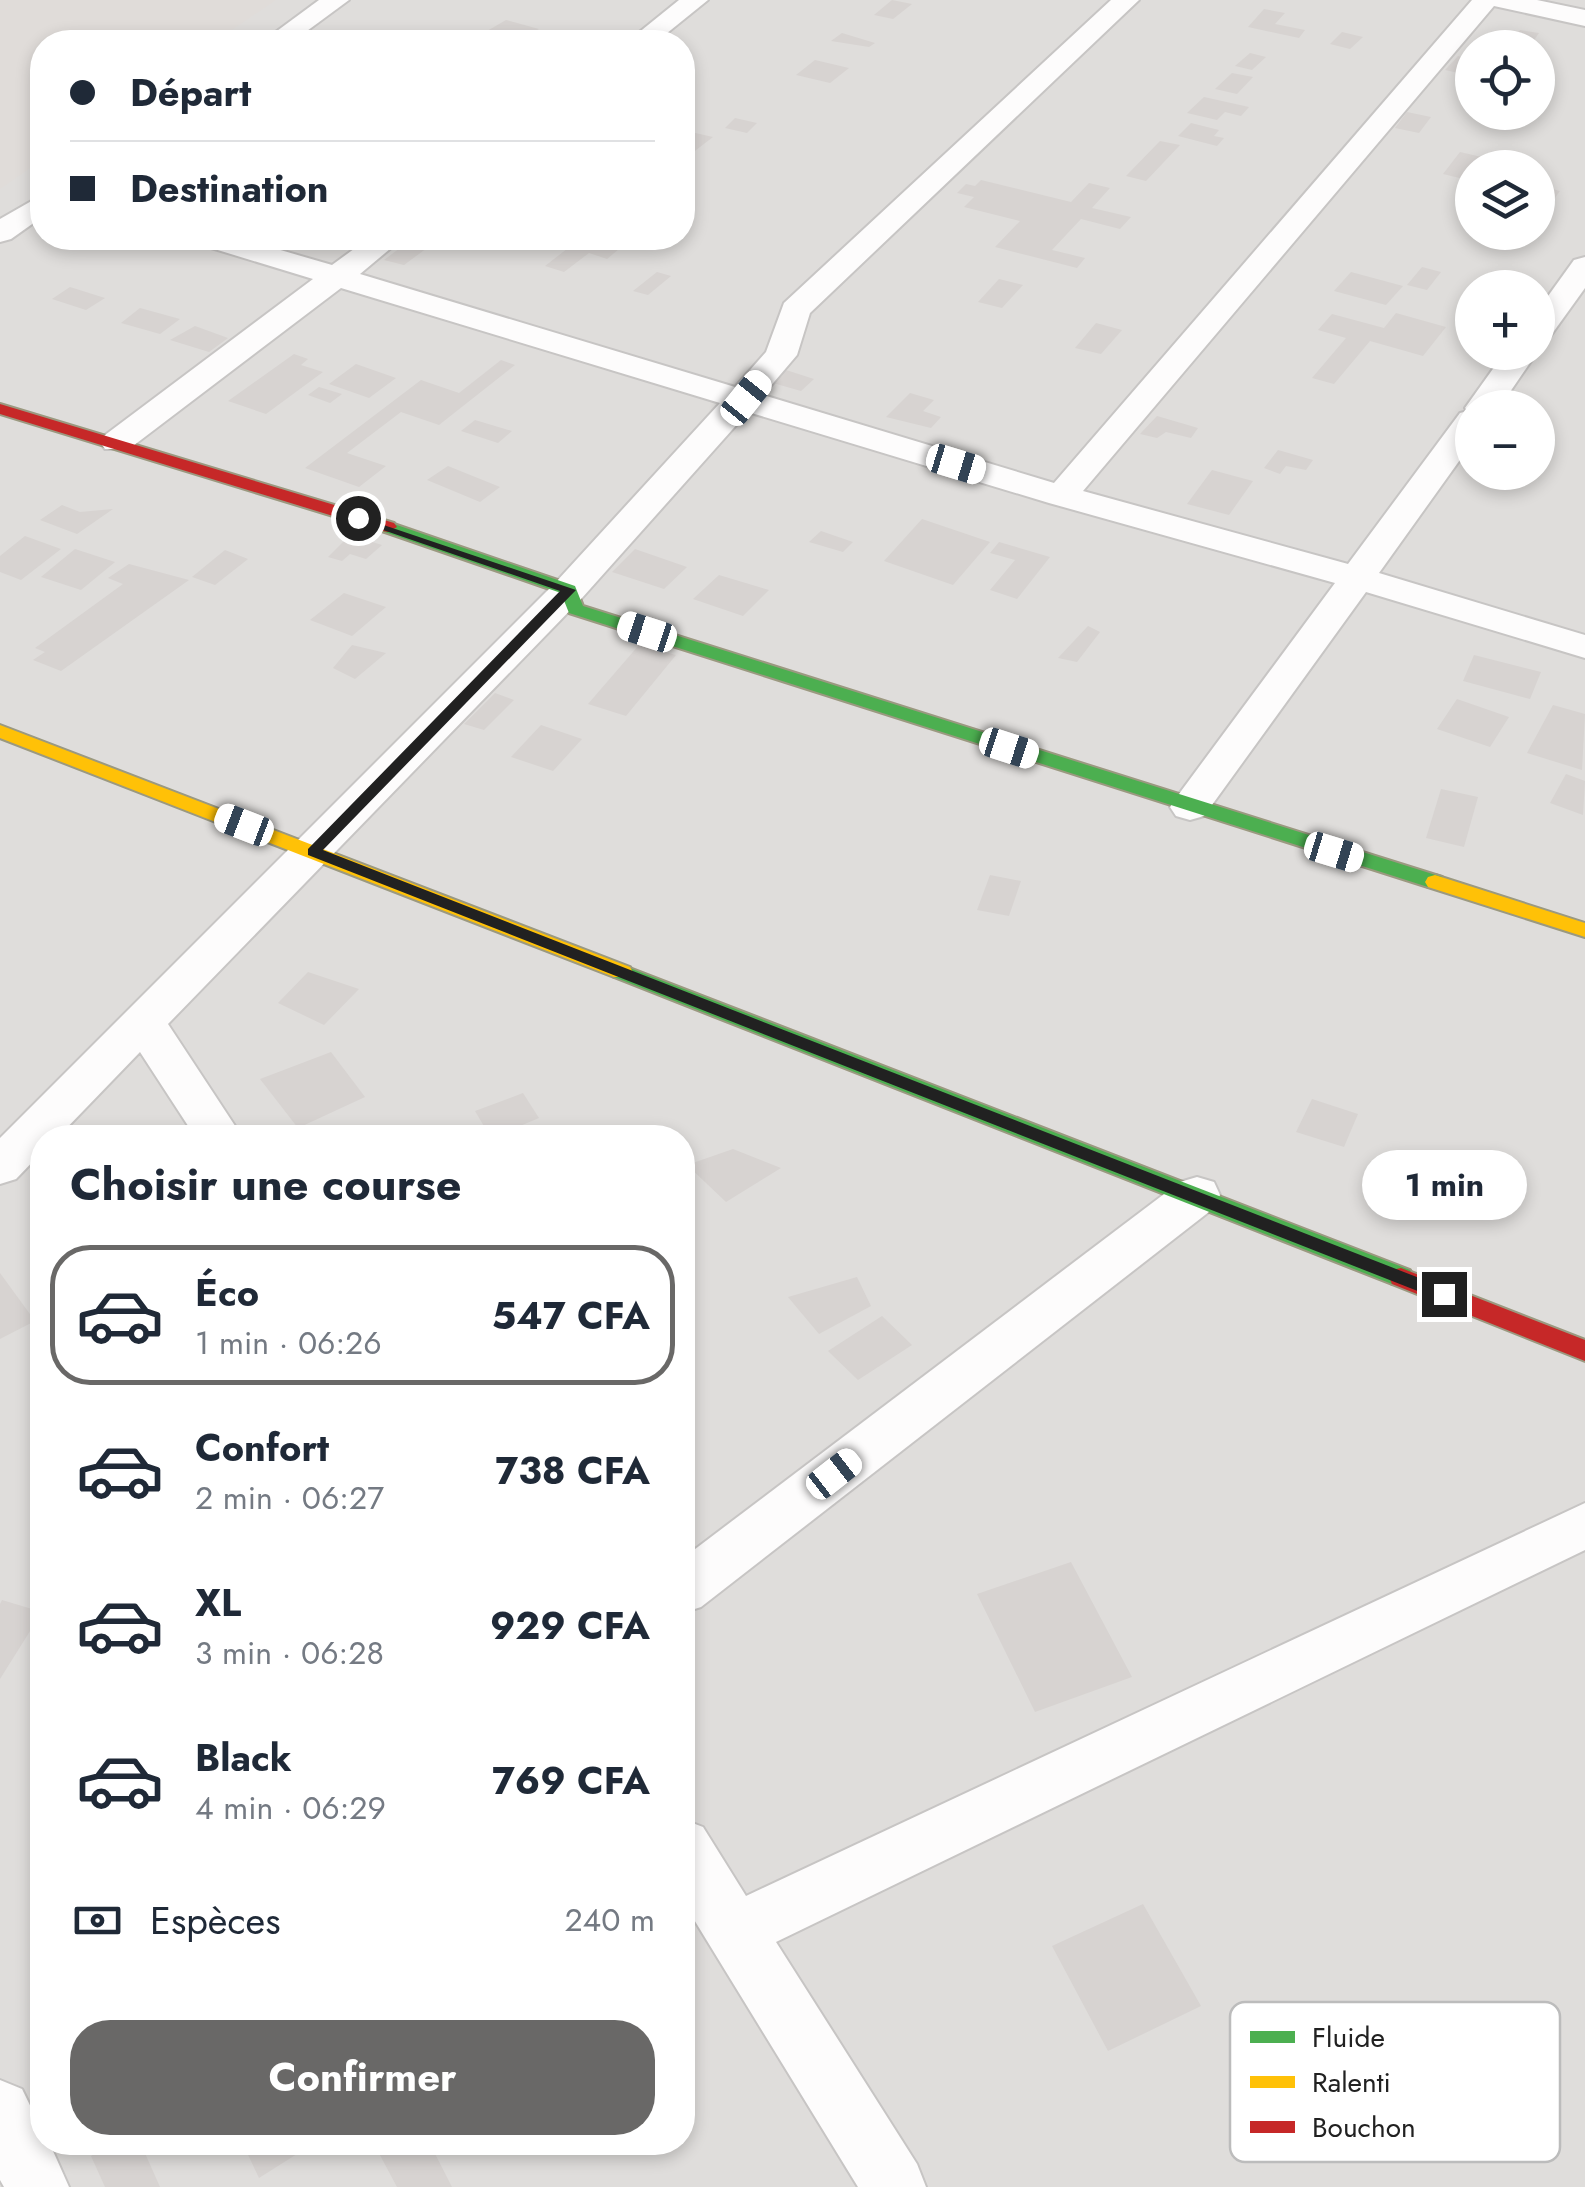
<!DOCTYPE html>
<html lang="fr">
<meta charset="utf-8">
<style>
body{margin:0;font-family:Jost,sans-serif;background:#f2f2f3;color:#1f2937;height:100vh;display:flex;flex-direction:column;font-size:38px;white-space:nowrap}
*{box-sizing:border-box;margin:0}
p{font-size:32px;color:#747a83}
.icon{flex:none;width:55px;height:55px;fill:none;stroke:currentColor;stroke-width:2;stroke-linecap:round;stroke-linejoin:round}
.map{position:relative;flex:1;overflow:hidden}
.drawer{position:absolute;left:30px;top:1125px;width:665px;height:1030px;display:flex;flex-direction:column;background:#fff;border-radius:40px;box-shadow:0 5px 15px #0003}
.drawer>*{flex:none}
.top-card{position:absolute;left:30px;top:30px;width:665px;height:220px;border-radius:40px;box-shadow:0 5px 15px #0003;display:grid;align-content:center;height:220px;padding:0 40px;background:#fff}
.fabs{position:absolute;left:1455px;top:30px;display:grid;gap:20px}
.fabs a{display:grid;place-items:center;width:100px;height:100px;border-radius:50%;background:#fff;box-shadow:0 5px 15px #0003;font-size:50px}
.end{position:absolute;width:45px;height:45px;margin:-22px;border:12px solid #212121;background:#fff;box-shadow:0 0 0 5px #fff}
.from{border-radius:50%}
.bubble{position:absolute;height:70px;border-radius:35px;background:#fff;box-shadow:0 5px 15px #0003;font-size:32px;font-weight:700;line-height:70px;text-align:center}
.car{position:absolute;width:30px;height:60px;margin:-30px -15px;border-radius:12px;box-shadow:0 0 8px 2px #0007;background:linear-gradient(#fff 24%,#345 0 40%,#fff 0 76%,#345 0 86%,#fff 0)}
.top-card b{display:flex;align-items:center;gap:35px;height:95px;font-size:38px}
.top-card b+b{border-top:2px solid #e0e1e3}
.top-card i{width:25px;height:25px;background:#1f2937}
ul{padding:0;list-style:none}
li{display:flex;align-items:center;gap:30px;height:140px;margin:0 20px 15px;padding:0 20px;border:5px solid transparent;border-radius:40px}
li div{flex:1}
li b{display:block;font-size:38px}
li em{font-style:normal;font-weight:700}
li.on{border-color:#696867}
li>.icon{width:90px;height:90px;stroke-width:1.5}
h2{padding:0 40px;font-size:45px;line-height:120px}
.pay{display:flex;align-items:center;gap:25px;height:110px;padding:0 40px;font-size:38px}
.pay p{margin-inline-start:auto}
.primary-button{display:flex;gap:20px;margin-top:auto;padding:20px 40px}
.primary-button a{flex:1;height:115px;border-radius:40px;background:#696867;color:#fff;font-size:40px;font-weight:700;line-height:115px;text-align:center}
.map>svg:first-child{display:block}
.residential{fill:#dfdddb;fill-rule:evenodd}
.airport{fill:#e0dcd9}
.building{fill:#d7d3d1}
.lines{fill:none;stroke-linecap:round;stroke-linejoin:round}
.street-casing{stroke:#c7c5c4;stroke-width:4}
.fast-casing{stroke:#9b9980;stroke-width:4}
.slow-casing{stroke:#9b9980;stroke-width:4}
.jam-casing{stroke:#9b9980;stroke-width:4}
.street{fill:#fdfcfc;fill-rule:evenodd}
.fast{fill:#4caf50;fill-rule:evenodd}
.slow{fill:#ffc107;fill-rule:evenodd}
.jam{fill:#c62828;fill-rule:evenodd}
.route{fill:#212121}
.key{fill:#fff;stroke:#bcbcbc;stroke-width:2.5}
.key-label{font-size:28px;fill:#212121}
</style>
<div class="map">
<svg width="1585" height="2187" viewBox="0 0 1585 2187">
<rect width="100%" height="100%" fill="#f0edea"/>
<path class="residential" d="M0,0H1585V2187H0ZM42,42H682V238H42ZM1472,48H1538V112H1472ZM1472,168H1538V232H1472ZM1472,288H1538V352H1472ZM1472,408H1538V472H1472ZM42,1138H682V2142H42Z"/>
<polygon class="airport" points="0,0 276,0 214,42 42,42 42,160 0,189"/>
<g class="building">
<polygon points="892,0 912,4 893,19 874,15"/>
<polygon points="1264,9 1285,13 1275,24 1305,30 1299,38 1248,27"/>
<polygon points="506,20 539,29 516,42 468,42"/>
<polygon points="1520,30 1539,33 1530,46 1511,42"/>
<polygon points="1342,32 1363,37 1350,49 1330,44"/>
<polygon points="842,33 875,43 869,47 831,41"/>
<polygon points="1250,53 1266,57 1252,70 1235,66"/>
<polygon points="1458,56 1472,59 1472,76 1445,70"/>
<polygon points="815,60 849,68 830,83 796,75"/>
<polygon points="1232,73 1253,77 1237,94 1215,89"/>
<polygon points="1204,97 1249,107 1241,116 1225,112 1217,120 1187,113"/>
<polygon points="1407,112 1431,117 1419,133 1395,128"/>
<polygon points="735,118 757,123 747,133 725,128"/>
<polygon points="1191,123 1219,130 1214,136 1224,138 1217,146 1178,136"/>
<polygon points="691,132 713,137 687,157 682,156 682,138"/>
<polygon points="1160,141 1180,145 1146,181 1126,176"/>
<polygon points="1460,152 1499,161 1494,168 1472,168 1472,181 1443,174"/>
<polygon points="981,180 1071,202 1089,183 1110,188 1092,208 1131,217 1120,229 1081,219 1052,250 1085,258 1077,268 995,247 1020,221 964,207 974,197 957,193 966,184 975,186"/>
<polygon points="1538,185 1560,191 1552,202 1538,198"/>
<polygon points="581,238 619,249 607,259 589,253 564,272 545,266"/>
<polygon points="412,239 431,245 404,265 384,260"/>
<polygon points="1422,267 1441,272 1427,290 1407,285"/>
<polygon points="657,272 671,276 648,295 633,291"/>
<polygon points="1351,272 1403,286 1386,305 1334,291"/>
<polygon points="999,279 1023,285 1002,308 978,302"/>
<polygon points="70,287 105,298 86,310 52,299"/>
<polygon points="140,308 180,319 160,334 121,323"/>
<polygon points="1396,313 1446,327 1423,356 1370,341 1334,384 1312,378 1346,338 1318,330 1332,314 1384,328"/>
<polygon points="1096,323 1122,330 1101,354 1075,348"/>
<polygon points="195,326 228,338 209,352 170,340"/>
<polygon points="294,354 308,359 301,365 323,372 266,414 228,401"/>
<polygon points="501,360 515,365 439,425 401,412 347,453 386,466 359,487 305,468 421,380 459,393"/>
<polygon points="356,364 396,378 369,398 329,384"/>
<polygon points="786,370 814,379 801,391 773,383"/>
<polygon points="319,387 342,394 330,403 308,395"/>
<polygon points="910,393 934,400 923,411 941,417 931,428 886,417"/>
<polygon points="1157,416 1198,428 1191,438 1166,432 1157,438 1140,434"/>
<polygon points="475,420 512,431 498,443 461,431"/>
<polygon points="1278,450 1313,460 1306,470 1286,466 1280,474 1264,468"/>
<polygon points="448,466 500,487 480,502 427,480"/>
<polygon points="1212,470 1253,481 1229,515 1187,504"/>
<polygon points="62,505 80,512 113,509 77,534 40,520"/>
<polygon points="922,519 990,542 953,585 884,561"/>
<polygon points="821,531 853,542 843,552 809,542"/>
<polygon points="350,535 382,545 366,559 350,554 342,561 328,557"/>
<polygon points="25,536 61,549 21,580 0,572 0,556"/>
<polygon points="999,542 1050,557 1017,599 990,590 1015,560 990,553"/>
<polygon points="75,549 115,562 81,590 41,577"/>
<polygon points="635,549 687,567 664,589 612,572"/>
<polygon points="225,550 248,559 215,585 192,577"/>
<polygon points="129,564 189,580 61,671 33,660 45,652 35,648 123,584 108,578"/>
<polygon points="719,575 769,590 743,616 693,599"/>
<polygon points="344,593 386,607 352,636 310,620"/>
<polygon points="1088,626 1100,632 1077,662 1058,658"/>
<polygon points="352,645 386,653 355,679 333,668"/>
<polygon points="639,645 676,655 626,716 588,704"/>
<polygon points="1474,655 1541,672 1530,699 1463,681"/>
<polygon points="495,693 514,700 484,730 464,724"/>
<polygon points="1457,699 1509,717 1490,747 1437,729"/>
<polygon points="1553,705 1585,714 1582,770 1527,753"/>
<polygon points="541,725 582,739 553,771 511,757"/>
<polygon points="1566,774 1585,781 1583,815 1550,803"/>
<polygon points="1441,789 1478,797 1464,847 1426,838"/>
<polygon points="990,875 1021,881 1009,916 977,910"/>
<polygon points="308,972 359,989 324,1025 278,1003"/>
<polygon points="331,1052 365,1097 298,1128 260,1079"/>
<polygon points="523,1093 539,1118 491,1138 475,1111"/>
<polygon points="1312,1099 1358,1114 1344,1147 1296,1132"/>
<polygon points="733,1149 781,1168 726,1202 687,1165"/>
<polygon points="0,1273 35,1321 0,1339"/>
<polygon points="857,1277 871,1306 819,1334 788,1297"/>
<polygon points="882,1316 912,1345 858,1380 828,1351"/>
<polygon points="1071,1562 1132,1677 1035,1712 977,1594"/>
<polygon points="2,1600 42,1612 0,1679 0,1604"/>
<polygon points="1143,1904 1201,2006 1108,2051 1052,1946"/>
<polygon points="114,2142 140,2142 160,2187 105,2187 91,2156"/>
<polygon points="242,2142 316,2142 259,2178"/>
<polygon points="373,2142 429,2142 452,2187 397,2187"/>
</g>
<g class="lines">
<g class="street-casing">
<g id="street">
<polygon points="319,0 349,0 292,42 262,42"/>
<polygon points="679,0 708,0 656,42 627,42"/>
<polygon points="1111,0 1139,0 810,313 797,355 763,395 1054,483 1472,0 1537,0 1585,10 1585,26 1494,6 1083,491 1348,564 1460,413 1468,411 1465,408 1505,352 1538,351 1499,408 1472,408 1472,443 1379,573 1585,635 1585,658 1366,592 1204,816 1190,820 1176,816 1170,807 1176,798 1335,583 1049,503 748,412 582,598 168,1024 243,1138 196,1138 140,1052 57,1138 42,1138 42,1152 16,1179 0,1184 0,1138 556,582 720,403 341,288 129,449 105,449 100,442 105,435 313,279 198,244 194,238 239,238 332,265 369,238 403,238 360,274 735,387 766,352 784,303"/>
<polygon points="42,195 42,217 11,239 0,242 0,219"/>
<polygon points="1585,257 1585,288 1549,338 1538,340 1538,310 1574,260"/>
<polygon points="1197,1177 1214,1182 1220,1195 1214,1208 701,1607 682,1613 682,1559 1180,1182"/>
<polygon points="1585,1503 1585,1550 776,1942 917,2164 926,2187 858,2187 682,1900 682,1819 703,1827 746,1896"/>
<polygon points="0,2080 22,2089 42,2130 42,2142 49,2142 69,2187 4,2187 0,2180"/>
</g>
</g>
<g class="fast-casing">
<g id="fast">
<polygon points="388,522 575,586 583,606 1442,877 1445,882 1442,887 1428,887 569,613 561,593 382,531 379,527"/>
<polygon points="622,965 1410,1270 1413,1277 1410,1284 1392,1284 614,977 611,972"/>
</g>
</g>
<g class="slow-casing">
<g id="slow">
<polygon points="0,725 630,967 633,972 630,977 614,977 0,738"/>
<polygon points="1435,875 1585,923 1585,937 1428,887 1425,882 1428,877"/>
</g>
</g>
<g class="jam-casing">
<g id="jam">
<polygon points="0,404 394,523 397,527 388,532 382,531 0,414"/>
<polygon points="1401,1268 1585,1340 1585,1361 1392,1284 1389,1277 1392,1270"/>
</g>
</g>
<use href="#street" class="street"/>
<use href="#fast" class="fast"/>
<use href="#slow" class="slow"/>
<use href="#jam" class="jam"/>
</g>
<polygon class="route" points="354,515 576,590 323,850 1450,1290 1450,1299 1438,1299 308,855 308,849 560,591 354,520"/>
<rect x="1230" y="2002" width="330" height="160" rx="15" class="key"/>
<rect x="1250" y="2031" width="45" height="12" fill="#4caf50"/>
<rect x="1250" y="2076" width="45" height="12" fill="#ffc107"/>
<rect x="1250" y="2121" width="45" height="12" fill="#c62828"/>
<g class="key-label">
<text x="1312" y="2047">Fluide</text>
<text x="1312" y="2092">Ralenti</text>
<text x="1312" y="2137">Bouchon</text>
</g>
</svg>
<div class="fabs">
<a><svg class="icon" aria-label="locate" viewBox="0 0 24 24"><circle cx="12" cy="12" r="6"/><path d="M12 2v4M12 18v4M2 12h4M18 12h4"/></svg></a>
<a><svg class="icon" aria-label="layers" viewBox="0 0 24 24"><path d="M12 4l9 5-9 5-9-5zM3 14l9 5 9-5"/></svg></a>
<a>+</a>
<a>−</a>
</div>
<i class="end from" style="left:358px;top:518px"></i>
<i class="end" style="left:1444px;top:1294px"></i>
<div class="bubble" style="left:1362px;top:1150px;width:165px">1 min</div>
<i class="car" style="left:746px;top:398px;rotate:39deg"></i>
<i class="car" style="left:956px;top:464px;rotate:107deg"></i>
<i class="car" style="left:647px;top:632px;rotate:288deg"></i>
<i class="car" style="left:1009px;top:748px;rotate:108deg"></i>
<i class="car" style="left:244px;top:825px;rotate:291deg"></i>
<i class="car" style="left:1334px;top:852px;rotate:107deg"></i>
<i class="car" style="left:834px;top:1474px;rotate:52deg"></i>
<div class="top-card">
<b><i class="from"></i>Départ</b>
<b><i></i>Destination</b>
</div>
<section class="drawer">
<h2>Choisir une course</h2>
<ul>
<li class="on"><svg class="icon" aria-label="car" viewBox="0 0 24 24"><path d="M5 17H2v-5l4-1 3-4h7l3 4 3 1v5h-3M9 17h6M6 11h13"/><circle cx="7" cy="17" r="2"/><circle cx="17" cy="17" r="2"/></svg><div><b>Éco</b><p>1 min · 06:26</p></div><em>547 CFA</em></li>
<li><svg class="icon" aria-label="car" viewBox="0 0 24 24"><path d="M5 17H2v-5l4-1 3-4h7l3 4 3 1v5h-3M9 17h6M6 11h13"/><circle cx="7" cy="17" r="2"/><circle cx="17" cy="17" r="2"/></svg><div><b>Confort</b><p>2 min · 06:27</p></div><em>738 CFA</em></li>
<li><svg class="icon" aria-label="car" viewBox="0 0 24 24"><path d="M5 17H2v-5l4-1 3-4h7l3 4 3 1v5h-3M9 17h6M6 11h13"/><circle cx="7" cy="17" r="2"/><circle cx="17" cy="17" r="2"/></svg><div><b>XL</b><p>3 min · 06:28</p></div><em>929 CFA</em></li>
<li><svg class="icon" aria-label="car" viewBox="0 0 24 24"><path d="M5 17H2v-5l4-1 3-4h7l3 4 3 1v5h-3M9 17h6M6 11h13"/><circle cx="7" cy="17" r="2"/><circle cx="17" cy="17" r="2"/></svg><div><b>Black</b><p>4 min · 06:29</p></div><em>769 CFA</em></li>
</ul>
<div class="pay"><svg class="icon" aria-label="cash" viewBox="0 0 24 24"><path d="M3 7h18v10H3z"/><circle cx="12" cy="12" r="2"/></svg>Espèces<p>240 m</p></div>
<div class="primary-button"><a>Confirmer</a></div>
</section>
</div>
